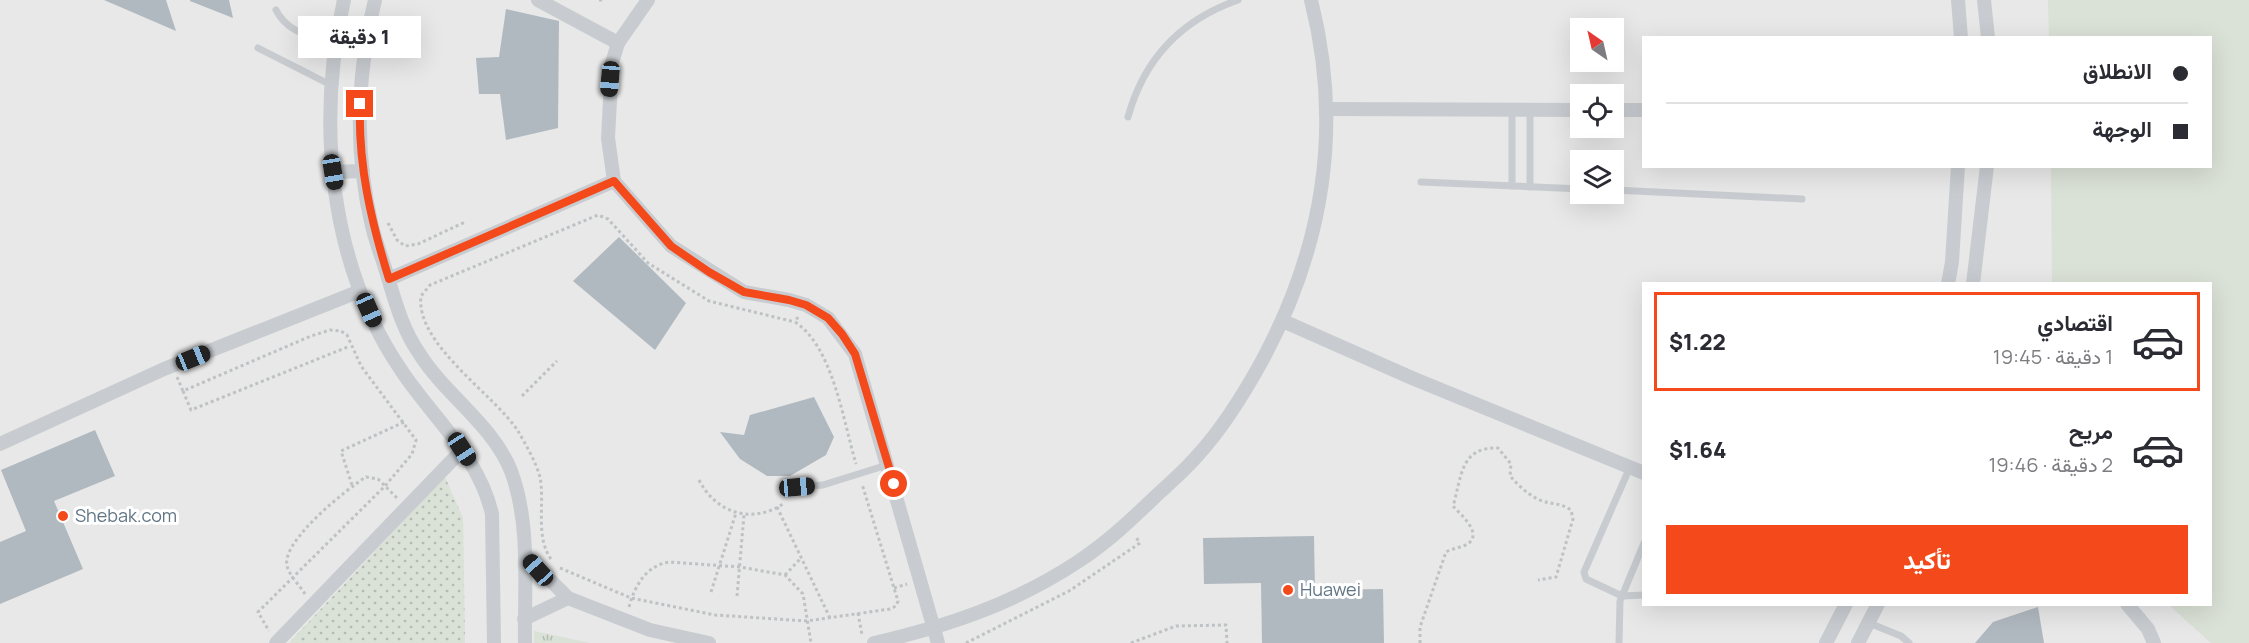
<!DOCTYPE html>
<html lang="ar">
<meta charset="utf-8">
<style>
body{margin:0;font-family:Manrope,Vazirmatn,sans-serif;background:#f2f2f3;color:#2b2b33;direction:rtl;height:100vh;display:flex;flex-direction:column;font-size:22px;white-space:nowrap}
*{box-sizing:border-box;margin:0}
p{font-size:20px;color:#7c7c81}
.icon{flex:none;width:33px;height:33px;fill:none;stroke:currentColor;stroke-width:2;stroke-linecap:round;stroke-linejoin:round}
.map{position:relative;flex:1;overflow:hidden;direction:ltr}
.side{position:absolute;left:1642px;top:282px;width:570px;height:324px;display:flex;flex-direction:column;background:#fff;border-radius:0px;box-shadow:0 6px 24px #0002;direction:rtl}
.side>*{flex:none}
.hud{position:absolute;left:1642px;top:36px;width:570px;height:132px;border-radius:0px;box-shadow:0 6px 24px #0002;direction:rtl;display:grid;align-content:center;height:132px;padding:0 24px;background:#fff}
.needle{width:39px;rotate:326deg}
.tools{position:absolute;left:1570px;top:18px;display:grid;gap:12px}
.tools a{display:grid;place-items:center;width:54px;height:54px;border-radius:0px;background:#fff;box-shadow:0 6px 24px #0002;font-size:30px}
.end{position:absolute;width:27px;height:27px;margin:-14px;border:8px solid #f4491a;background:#fff;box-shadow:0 0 0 3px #fff}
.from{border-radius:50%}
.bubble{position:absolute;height:42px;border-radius:0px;background:#fff;box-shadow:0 6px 24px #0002;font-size:20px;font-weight:800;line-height:42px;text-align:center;direction:rtl}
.car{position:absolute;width:18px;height:36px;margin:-18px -9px;border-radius:8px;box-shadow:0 0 4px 2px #0007;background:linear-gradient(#222 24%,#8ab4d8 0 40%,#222 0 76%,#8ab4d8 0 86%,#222 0)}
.hud b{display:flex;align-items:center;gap:21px;height:57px;font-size:22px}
.hud b+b{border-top:2px solid #e1e1e2}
.hud i{width:15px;height:15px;background:#2b2b33}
ul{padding:10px 0 0;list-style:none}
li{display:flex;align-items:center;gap:18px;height:99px;margin:0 12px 9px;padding:0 12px;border:3px solid transparent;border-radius:0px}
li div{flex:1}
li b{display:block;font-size:22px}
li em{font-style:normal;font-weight:800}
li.on{border-color:#f4491a}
li>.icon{width:54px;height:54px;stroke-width:1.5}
.button{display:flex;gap:12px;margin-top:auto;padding:12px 24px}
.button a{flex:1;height:69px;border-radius:0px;background:#f4491a;color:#fff;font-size:24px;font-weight:800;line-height:69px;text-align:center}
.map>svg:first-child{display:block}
.built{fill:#e7e8e7;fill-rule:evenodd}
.grass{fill:#dae1d6}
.park{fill:url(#park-tufts)}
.garden{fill:url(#garden-dots)}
.building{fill:#b1b9c0}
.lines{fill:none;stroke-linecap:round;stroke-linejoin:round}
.path{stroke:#bfc2c4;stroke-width:3;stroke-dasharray:3 3;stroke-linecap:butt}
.service{stroke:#c8ccd0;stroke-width:7}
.minor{stroke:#c8ccd0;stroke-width:14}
.route{stroke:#f4491a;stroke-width:8}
.poi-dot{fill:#f4491a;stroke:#fff;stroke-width:2}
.labels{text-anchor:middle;stroke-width:6;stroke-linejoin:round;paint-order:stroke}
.poi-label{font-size:18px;fill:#617584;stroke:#fff;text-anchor:start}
</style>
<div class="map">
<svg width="2249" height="643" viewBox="0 0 2249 643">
<defs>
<pattern id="park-tufts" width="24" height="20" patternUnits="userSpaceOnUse" patternTransform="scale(1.5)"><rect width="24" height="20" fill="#dae1d6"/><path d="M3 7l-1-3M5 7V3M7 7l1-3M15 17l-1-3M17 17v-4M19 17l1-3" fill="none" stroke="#b4bbb3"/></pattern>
<pattern id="garden-dots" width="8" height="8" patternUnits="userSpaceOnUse" patternTransform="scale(1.5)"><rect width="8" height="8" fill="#dae1d6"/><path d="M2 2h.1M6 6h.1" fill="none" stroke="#b4bbb3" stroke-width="1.8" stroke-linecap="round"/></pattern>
</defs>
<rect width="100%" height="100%" fill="#f9f9f6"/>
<path class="built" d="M0,0H2249V643H0ZM1581,28H1614V62H1581ZM1644,38H2211V166H1644ZM1581,94H1614V128H1581ZM1581,160H1614V194H1581ZM1644,284H2211V604H1644Z"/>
<polygon class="grass" points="2048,0 2249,0 2249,643 2211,643 2169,605 2211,604 2211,284 2052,283 2051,167 2211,166 2211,38 2049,37"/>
<polygon class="park" points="534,631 590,643 534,643"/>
<polygon class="garden" points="445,477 463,518 465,643 289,643"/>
<g class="building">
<polygon points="104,0 166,0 176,31"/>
<polygon points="190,0 229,0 233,18 190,1"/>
<polygon points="506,9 559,21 558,128 506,140 500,94 479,94 476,58 499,57"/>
<polygon points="619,237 686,303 655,350 573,281"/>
<polygon points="814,397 834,437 826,455 790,476 767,476 740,459 720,432 744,435 750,415"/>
<polygon points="95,430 115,476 54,501 83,569 0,604 0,542 26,531 1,470"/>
<polygon points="1314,536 1315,590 1383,589 1384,643 1262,643 1261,583 1204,584 1203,538"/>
<polygon points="2038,607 2044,643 1975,643 1993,622"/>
</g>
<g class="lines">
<g class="path">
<polyline points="599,0 602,0"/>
<polyline points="388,223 397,240 405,246 418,244 465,222"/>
<path d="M798,317L795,322C833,347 843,420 856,464"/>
<polyline points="177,377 183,391 311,336 330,330 341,331 347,335 361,366 416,440 412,454 385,486 258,612 269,631"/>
<polyline points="183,391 191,410 350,346"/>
<polyline points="522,396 557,361"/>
<path d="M699,480C715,512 751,525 783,504"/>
<polyline points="352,485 341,451 404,422"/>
<polyline points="777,507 830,618"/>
<path d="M551,559C535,537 545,503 540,477C536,462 526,445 518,431C495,395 415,344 421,296L430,285L598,215L608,219L648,263L709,301L795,322"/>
<polyline points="560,568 631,598 715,615 807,621 890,609 896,606 898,601 862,484"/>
<polyline points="785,575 801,558"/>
<polyline points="894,588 907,584"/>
<polyline points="711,592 736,513"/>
<path d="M305,594C300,586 289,575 287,566C281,541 347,489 366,477L378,479L398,499"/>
<polyline points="737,596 744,515"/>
<path d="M629,607C635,585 646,566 669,562L740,567L785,575L803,594L811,643"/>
<polyline points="858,613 862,635"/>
<polyline points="966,643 1069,591 1140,543 1135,536"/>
<polyline points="1131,643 1176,626 1226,625 1227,643"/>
<path d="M1420,643V627L1446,552C1453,548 1464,547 1469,543C1482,532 1460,514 1453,506C1462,476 1460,447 1498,448L1511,464L1510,476C1518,485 1528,495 1540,500C1551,505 1559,502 1571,510L1573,519L1556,577L1538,580"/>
</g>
<g class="service">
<path d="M276,10C288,34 312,36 335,43"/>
<polyline points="258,48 331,85"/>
<path d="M1128,117C1144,59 1181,20 1238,0"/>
<polyline points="1421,182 1581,189"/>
<polyline points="1512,186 1512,110"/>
<polyline points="1530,187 1530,110"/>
<polyline points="1614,190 1802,199"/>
<polyline points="1630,467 1584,572 1586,579 1622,596 1644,595"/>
<polyline points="797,487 823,485 887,465"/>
<polyline points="1869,623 1901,636 1909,643"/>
<polyline points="1619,643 1620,601 1644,543"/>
</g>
<g class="minor">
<path d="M344,0C316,124 329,266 403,373C435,420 479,457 492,514L494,643"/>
<path d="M375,0C357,74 354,151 372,226C376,243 383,260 388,278C396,304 403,330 419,353C445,395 493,425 511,471C531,524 524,587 525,643"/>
<polyline points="538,0 618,43"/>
<polyline points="648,0 618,43 612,63 608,138 614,181 671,246 744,292 789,300 806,305 828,318 855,354 938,643"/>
<polyline points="1958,0 1961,38"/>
<polyline points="1984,0 1988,38"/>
<polyline points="1328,109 1581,110"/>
<polyline points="1614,110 1644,110"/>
<polyline points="333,172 363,171"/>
<polyline points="389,279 614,181"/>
<polyline points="1948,284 1952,262 1958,166"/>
<polyline points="1973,284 1987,166"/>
<polyline points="1283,321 1412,378 1644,473"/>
<polyline points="0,444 164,369 360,291"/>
<polyline points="525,555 568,598 650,630 709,643"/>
<polyline points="2127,604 2148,629 2154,643"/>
<polyline points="524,619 568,598"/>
<polyline points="276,643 463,449"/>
<path d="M874,643C948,626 1014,604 1079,561C1108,542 1133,518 1158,494C1171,482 1185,470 1197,456C1223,428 1245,392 1263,359C1324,245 1343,126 1311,0"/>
<polyline points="1826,643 1846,604"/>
<polyline points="1858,643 1878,604"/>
</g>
</g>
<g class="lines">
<path class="route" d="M360,104C358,165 371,221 389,279L614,181L671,246L709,272L744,292L789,300L806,305L828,318L842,334L855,354L894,484"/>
</g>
<g class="poi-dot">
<circle cx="63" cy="516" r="6"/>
<circle cx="1288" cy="590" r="6"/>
</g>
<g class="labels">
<g class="poi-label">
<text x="75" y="522">Shebak.com</text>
<text x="1300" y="596">Huawei</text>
</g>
</g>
</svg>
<div class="tools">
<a><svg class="needle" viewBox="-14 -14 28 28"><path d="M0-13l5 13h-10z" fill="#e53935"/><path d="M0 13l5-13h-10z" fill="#7c7c81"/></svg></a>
<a><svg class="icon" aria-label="locate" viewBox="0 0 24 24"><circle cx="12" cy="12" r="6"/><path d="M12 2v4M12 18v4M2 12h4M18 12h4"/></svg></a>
<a><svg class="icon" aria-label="layers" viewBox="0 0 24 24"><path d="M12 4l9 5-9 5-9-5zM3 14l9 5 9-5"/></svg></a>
</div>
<i class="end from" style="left:894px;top:484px"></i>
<i class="end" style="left:360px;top:104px"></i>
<div class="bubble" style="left:298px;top:16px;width:123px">1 دقيقة</div>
<i class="car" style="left:610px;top:79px;rotate:185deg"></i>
<i class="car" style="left:333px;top:172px;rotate:171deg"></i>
<i class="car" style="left:369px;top:310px;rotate:156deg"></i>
<i class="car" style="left:193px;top:358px;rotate:68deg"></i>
<i class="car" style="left:462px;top:449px;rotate:147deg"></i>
<i class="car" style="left:797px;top:487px;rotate:85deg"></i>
<i class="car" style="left:538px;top:570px;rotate:318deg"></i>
<div class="hud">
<b><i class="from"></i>الانطلاق</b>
<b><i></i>الوجهة</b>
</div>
<section class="side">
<ul>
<li class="on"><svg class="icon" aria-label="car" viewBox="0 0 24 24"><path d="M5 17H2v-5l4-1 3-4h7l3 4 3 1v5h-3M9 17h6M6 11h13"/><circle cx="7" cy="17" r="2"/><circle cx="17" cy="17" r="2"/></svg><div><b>اقتصادي</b><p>1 دقيقة · 19:45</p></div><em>$1.22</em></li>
<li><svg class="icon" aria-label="car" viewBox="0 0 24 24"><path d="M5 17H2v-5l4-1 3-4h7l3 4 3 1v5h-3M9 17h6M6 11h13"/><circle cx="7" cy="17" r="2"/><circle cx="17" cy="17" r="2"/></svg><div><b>مريح</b><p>2 دقيقة · 19:46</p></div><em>$1.64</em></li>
</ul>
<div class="button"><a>تأكيد</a></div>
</section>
</div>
